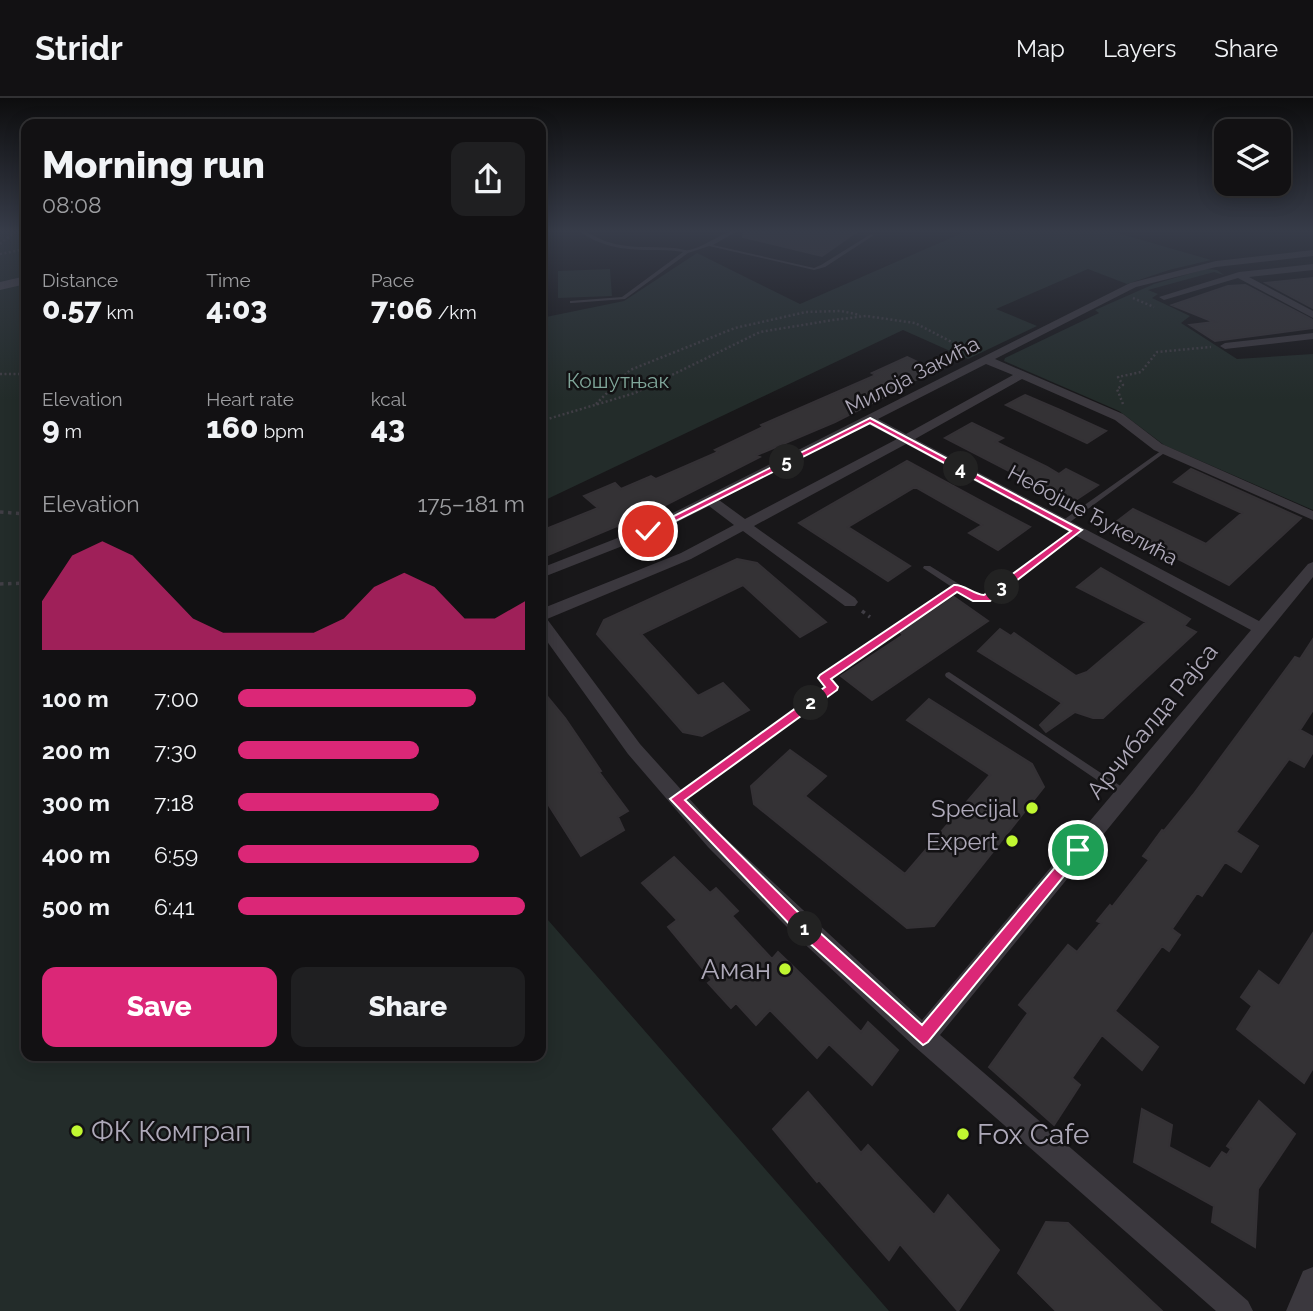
<!DOCTYPE html>
<html lang="en">
<head>
<meta charset="utf-8">
<style>
  body { margin:0; font-family:Raleway,sans-serif; background:#1f1f21; color:#f1f3f6; height:100vh; display:flex; flex-direction:column; font-size:26px; white-space:nowrap }
  * { box-sizing:border-box; margin:0 }
  p { font-size:23px; color:#9c9da0 }
  .icon { flex:none; width:38px; height:38px; fill:none; stroke:currentColor; stroke-width:2; stroke-linecap:round; stroke-linejoin:round }
  .map { position:relative; flex:1; overflow:hidden }
  .details { position:absolute; left:21px; top:21px; width:525px; height:942px; display:flex; flex-direction:column; background:#121113; border-radius:14px; box-shadow:0 4px 18px #0003,0 0 0 2px #313133 }
  .details>* { flex:none }
  .buttons { position:absolute; left:1214px; top:21px; display:grid; gap:14px }
  .buttons a { display:grid; place-items:center; width:77px; height:77px; border-radius:14px; background:#121113; box-shadow:0 4px 18px #0003,0 0 0 2px #313133; font-size:35px }
  .pin { position:absolute; display:grid; place-items:center; width:60px; height:60px; color:#fff; margin:-30px; border:4px solid #fff; border-radius:50%; box-shadow:0 2px 7px #0007 }
  .km { position:absolute; width:35px; height:35px; margin:-18px; border-radius:50%; background:#222; color:#fff; font-size:19px; line-height:35px; text-align:center }
  .round { display:grid; place-items:center; flex:none; width:74px; height:74px; border-radius:14px; background:#1f1f21 }
  .summary { display:flex; align-items:center; justify-content:space-between; height:119px; padding:0 21px }
  h1 { font-size:38px; font-weight:800; line-height:52px }
  .figures { display:grid; grid-template-columns:repeat(3,1fr); gap:10px; height:119px; padding:7px 21px }
  .figures div { display:grid; align-content:center }
  .figures b { font-size:30px; font-weight:800 }
  .figures small { font-size:19px; font-weight:400 }
  .figures p { font-size:19px }
  .chart { height:196px; padding:14px 21px }
  .chart p { display:flex; justify-content:space-between }
  .chart svg { width:100%; height:126px; margin-top:7px; fill:#db2777; opacity:.7 }
  .cta { display:flex; gap:14px; margin-top:auto; padding:14px 21px }
  .cta a { flex:1; height:80px; border-radius:14px; background:#db2777; color:#fff; font-size:28px; font-weight:800; line-height:80px; text-align:center }
  .cta a+a { background:#1f1f21; color:#f1f3f6 }
  ul { padding:0 21px; list-style:none; font-size:23px }
  li { display:grid; grid-template-columns:112px 84px 1fr; align-items:center; height:52px }
  li i { height:18px; border-radius:9px; background:#db2777 }
  header { display:flex; align-items:center; gap:42px; box-sizing:border-box; height:98px; padding:0 35px; background:#121113; border-bottom:2px solid #313133 }
  header strong { font-size:33px }
  nav { display:flex; gap:38px; margin-inline-start:auto; font-size:24px }
  .map>svg:first-child { display:block }
  .green { fill:#232c2a }
  .building { fill:#343235; stroke:#343135; stroke-width:2 }
  .lines { fill:none; stroke-linecap:round; stroke-linejoin:round }
  .path-far1 { stroke:#403e45; stroke-width:2.5; stroke-dasharray:2 2.5; stroke-linecap:butt }
  .path { stroke:#403e45; stroke-width:3.5; stroke-dasharray:3.5 4.5; stroke-linecap:butt }
  .lane { fill:#3b383e; fill-rule:evenodd }
  .street { fill:#3b383e; fill-rule:evenodd }
  .secondary { fill:#49464e; fill-rule:evenodd }
  .route { fill:#db2777; stroke:#fff; stroke-width:2 }
  .poi-dot { fill:#c0f731; stroke:#131214; stroke-width:2.5 }
  .labels { text-anchor:middle; dominant-baseline:central; stroke-width:5; stroke-linejoin:round; paint-order:stroke }
  .far-street-label { font-size:21px; fill:#aea9b9; stroke:#131214 }
  .far-park-label { font-size:21px; fill:#7fa599; stroke:#131214 }
  .street-label { font-size:24px; fill:#aea9b9; stroke:#131214 }
  .poi-label { font-size:24px; fill:#aea9b9; stroke:#131214; text-anchor:end }
  .near-poi-label { font-size:28px; fill:#aea9b9; stroke:#131214; text-anchor:start }
</style>
</head>
<body>
<header>
<strong>Stridr</strong>
<nav><a>Map</a><a>Layers</a><a>Share</a></nav>
</header>
<div class="map">
<svg width="1313" height="1213" viewBox="0 0 1313 1213">
  <rect width="100%" height="100%" fill="#181719"/>
  <!-- green -->
  <path class="green" d="M0 132H26V957H541V814L889 1213H0Z
    M969 132H1116L1114 134 1211 162 1169 172 1127 186 1088 171 996 211 1037 228 968 261 903 232 541 404V220L624 203 697 155 800 206Z
    M610 171 612 198 558 200V173Z
    M1206 171 1217 172 1224 177 1214 174 1148 192 1158 196 1152 200 1190 218 1181 225 1237 261 1313 256V412L1164 347 1119 313 1004 263 1005 260 1099 215 1095 212 1154 186Z"/>
  <!-- building -->
  <path class="building" d="M744 132H859L822 158 743 139Z
    M1313 180V210L1266 185Z
    M1245 187 1313 222V230L1215 243 1190 227 1214 224 1172 207 1228 188Z
    M907 259 936 273 895 291 898 292 835 324 757 357 760 359 650 415 652 417 621 431 617 428 541 460V433L598 410 584 398 615 385 621 391 651 378 656 381 718 354 715 352 763 329 761 327 876 277 872 275Z
    M1025 297 1060 312 1106 333 1087 345 1006 307Z
    M972 325 1003 340 996 344 1047 369 1059 376 1066 371 1098 387 1071 405 945 340Z
    M907 363 979 402 1030 429 998 452 969 435 982 427 915 389 848 429 910 468 888 483 799 425Z
    M1191 371 1301 420 1229 487 1112 427 1133 411 1206 446 1242 415 1174 384Z
    M737 461 757 465 826 524 800 539 743 487 641 536 698 598 723 585 749 612 702 638 683 634 597 536 604 522Z
    M1101 470 1190 521 1184 528 1196 534 1103 620H1093L1075 614 1046 634 1040 627 1062 605 978 553 1000 531 1011 538 1014 535 1076 578 1087 574 1146 524 1077 489Z
    M954 499 988 523 872 602 841 578 903 537 901 535Z
    M1313 541V612L1300 632 1313 639V654L1304 669 1289 661 1236 734 1258 748 1241 774 1225 764 1202 798 1197 795 1172 831 1180 837 1169 853 1162 848 1115 913 1158 949 1142 972 1102 937 1072 980 1080 987 1054 1027 989 969 1028 915 1019 907 1068 847 1077 854 1101 825 1097 823 1110 807 1112 809 1149 762 1143 758 1162 732 1164 733 1193 697 1295 559 1300 561Z
    M541 591 565 620 601 673 599 674 628 713 618 719 624 732 581 758 541 695Z
    M929 601 1032 666 1044 689 934 828 907 830 754 706 751 688 790 652 826 678 805 698 905 776 990 677 907 622Z
    M674 759 710 795 716 790 738 813 732 818 772 861 778 854 861 934 868 924 898 952 872 987 829 946 817 960 770 912 756 927 736 905 731 910 708 885 712 882 668 829 677 822 642 785Z
    M1313 835V970L1304 985 1237 931 1252 908 1241 899 1259 873 1279 888Z
    M808 994 861 1055 868 1047 934 1117 948 1097 999 1152 958 1213 900 1146 889 1162 819 1082 817 1084 773 1031Z
    M1259 1003 1295 1036 1258 1091 1255 1149 1212 1124 1214 1108 1134 1064 1142 1011 1172 1027 1169 1049 1210 1071 1222 1054 1227 1057 1231 1051 1227 1048Z
    M1046 1124 1068 1125 1162 1213H1056L1018 1175Z"/>
  <g class="lines">
    <!-- path-far1 -->
    <path class="path-far1" d="M0 146 17 132
      M0 156 26 151
      M1133 200 1154 209
      M0 276H26
      M596 306 630 272 735 230 806 214 841 213 860 217
      M1123 306 1117 291 1123 287 1118 279 1141 274 1157 254 1211 249
      M541 323 635 295 760 234 833 222 866 218 915 225 971 254"/>
    <!-- path -->
    <path class="path" d="M0 414 26 416
      M0 486 26 485
      M862 513 870 519
      M831 576 948 496"/>
    <!-- lane -->
    <path class="lane" d="M578 132C588 133 598 141 608 144 629 151 651 148 673 150 678 150 684 153 689 152 706 149 724 132 739 132L713 147 814 170 821 167 871 136 874 137 825 169 814 172 709 148 688 155 625 201 572 205H570V203L622 199 683 154C671 152 660 152 649 152 623 152 598 148 578 132Z
      M584 132H658L656 133Z
      M1165 350 1167 351V353L1066 427H1062V423Z
      M1075 430H1079L1081 432 987 503 970 501 923 470 924 468H930L975 496 985 497Z
      M949 574 1128 693 1130 696 1128 699 1125 700 1122 699 946 579 945 577 946 575Z
      M833 586 836 587 837 589 836 591 679 704 676 705 673 704 671 701 673 698Z"/>
    <!-- street -->
    <path class="street" d="M1313 152V158L1216 169 1136 189 995 261 1123 316 1162 346 1313 413V422L1154 352 1115 322 1022 281 915 341 1259 523 1308 466 1313 464V479L940 937 1248 1203 1253 1213H1216L914 948 794 836 708 749 628 656 541 535V511L681 455 734 427 709 408 653 436 541 480V470L643 430 1130 185 1216 163ZM986 266 1013 277 906 336 878 321ZM868 326 897 341 745 421 719 402ZM906 346 1251 532 922 922 722 737 640 646 547 521 691 461 743 433 845 508H855L858 504 855 500 754 428Z
      M1313 166V172L1249 179 1313 213V220L1238 180 1164 202 1159 199 1239 174Z
      M1313 235V241L1225 251 1220 248 1225 245Z
      M1313 1169V1213H1286L1303 1173Z"/>
    <!-- secondary -->
    <path class="secondary" d="M26 178V186L0 192V184Z"/>
  </g>
  <!-- sky -->
  <linearGradient id="sky" x2="0" y2="1"><stop stop-color="#0d0d0e"/><stop offset="0.44" stop-color="#373c49"/><stop offset="1" stop-color="#373c49" stop-opacity="0"/></linearGradient>
  <rect width="1313" height="302" fill="url(#sky)"/>
  <!-- route -->
  <path class="route" d="M870 320 1082 432 990 503H973L957 494 831 581 838 589 837 592 685 702 807 823 922 927 1073 748H1082V756L928 944 923 947 796 833 670 701 825 589 818 580 820 577 954 487C964 486 973 496 984 497L1071 433 870 325 652 435 644 433Z"/>
  <!-- markers -->
  <g class="poi-dot">
    <circle cx="1032" cy="710" r="7"/>
    <circle cx="1012" cy="743" r="7"/>
    <circle cx="785" cy="871" r="7"/>
    <circle cx="77" cy="1033" r="7"/>
    <circle cx="963" cy="1036" r="7"/>
  </g>
  <g class="labels">
    <!-- far-street labels -->
    <g class="far-street-label">
      <text transform="translate(912 277) rotate(-27)">Милоја Закића</text>
      <text transform="translate(1093 417) rotate(28)">Небојше Ђукелића</text>
    </g>
    <!-- far-park labels -->
    <g class="far-park-label">
      <text x="618" y="282">Кошутњак</text>
    </g>
    <!-- street labels -->
    <g class="street-label">
      <text transform="translate(1152 623) rotate(-51)">Арчибалда Рајса</text>
    </g>
    <!-- poi labels -->
    <g class="poi-label">
      <text x="1018" y="710">Specijal</text>
      <text x="998" y="743">Expert</text>
    </g>
    <!-- near-poi labels -->
    <g class="near-poi-label">
      <text x="771" y="871" text-anchor="end">Аман</text>
      <text x="91" y="1033">ФК Комграп</text>
      <text x="977" y="1036">Fox Cafe</text>
    </g>
  </g>
</svg>
<div class="buttons">
<a><svg class="icon" aria-label="layers" viewBox="0 0 24 24"><path d="M12 4l9 5-9 5-9-5zM3 14l9 5 9-5"/></svg></a>
</div>
<div class="pin" style="left:1078px;top:752px;background:#1e9e55"><svg class="icon" aria-label="arrive" viewBox="0 0 24 24"><path d="M6 21V4h12l-3 4 3 4H6"/></svg></div>
<div class="pin" style="left:648px;top:433px;background:#d93025"><svg class="icon" aria-label="check" viewBox="0 0 24 24"><path d="M5 12l5 5 9-10"/></svg></div>
<b class="km" style="left:805px;top:831px">1</b>
<b class="km" style="left:811px;top:605px">2</b>
<b class="km" style="left:1002px;top:489px">3</b>
<b class="km" style="left:961px;top:371px">4</b>
<b class="km" style="left:787px;top:364px">5</b>
<section class="details">
<div class="summary"><div><h1>Morning run</h1><p>08:08</p></div><a class="round"><svg class="icon" aria-label="share" viewBox="0 0 24 24"><path d="M12 15V3M7 8l5-5 5 5M5 13v7h14v-7"/></svg></a></div>
<div class="figures">
<div><p>Distance</p><b>0.57<small> km</small></b></div>
<div><p>Time</p><b>4:03</b></div>
<div><p>Pace</p><b>7:06<small> /km</small></b></div>
</div>
<div class="figures">
<div><p>Elevation</p><b>9<small> m</small></b></div>
<div><p>Heart rate</p><b>160<small> bpm</small></b></div>
<div><p>kcal</p><b>43</b></div>
</div>
<div class="chart"><p><span>Elevation</span>175–181 m</p>
<svg viewBox="0 0 160 44" preserveAspectRatio="none"><path d="M0 44V27L10 11L20 6L30 11L40 22L50 33L60 38L70 38L80 38L90 38L100 33L110 22L120 17L130 22L140 33L150 33L160 27V44z"/></svg>
</div>
<ul>
<li><b>100 m</b>7:00<i style="width:83%"></i></li>
<li><b>200 m</b>7:30<i style="width:63%"></i></li>
<li><b>300 m</b>7:18<i style="width:70%"></i></li>
<li><b>400 m</b>6:59<i style="width:84%"></i></li>
<li><b>500 m</b>6:41<i style="width:100%"></i></li>
</ul>
<div class="cta"><a>Save</a><a>Share</a></div>
</section>
</div>
</body>
</html>
